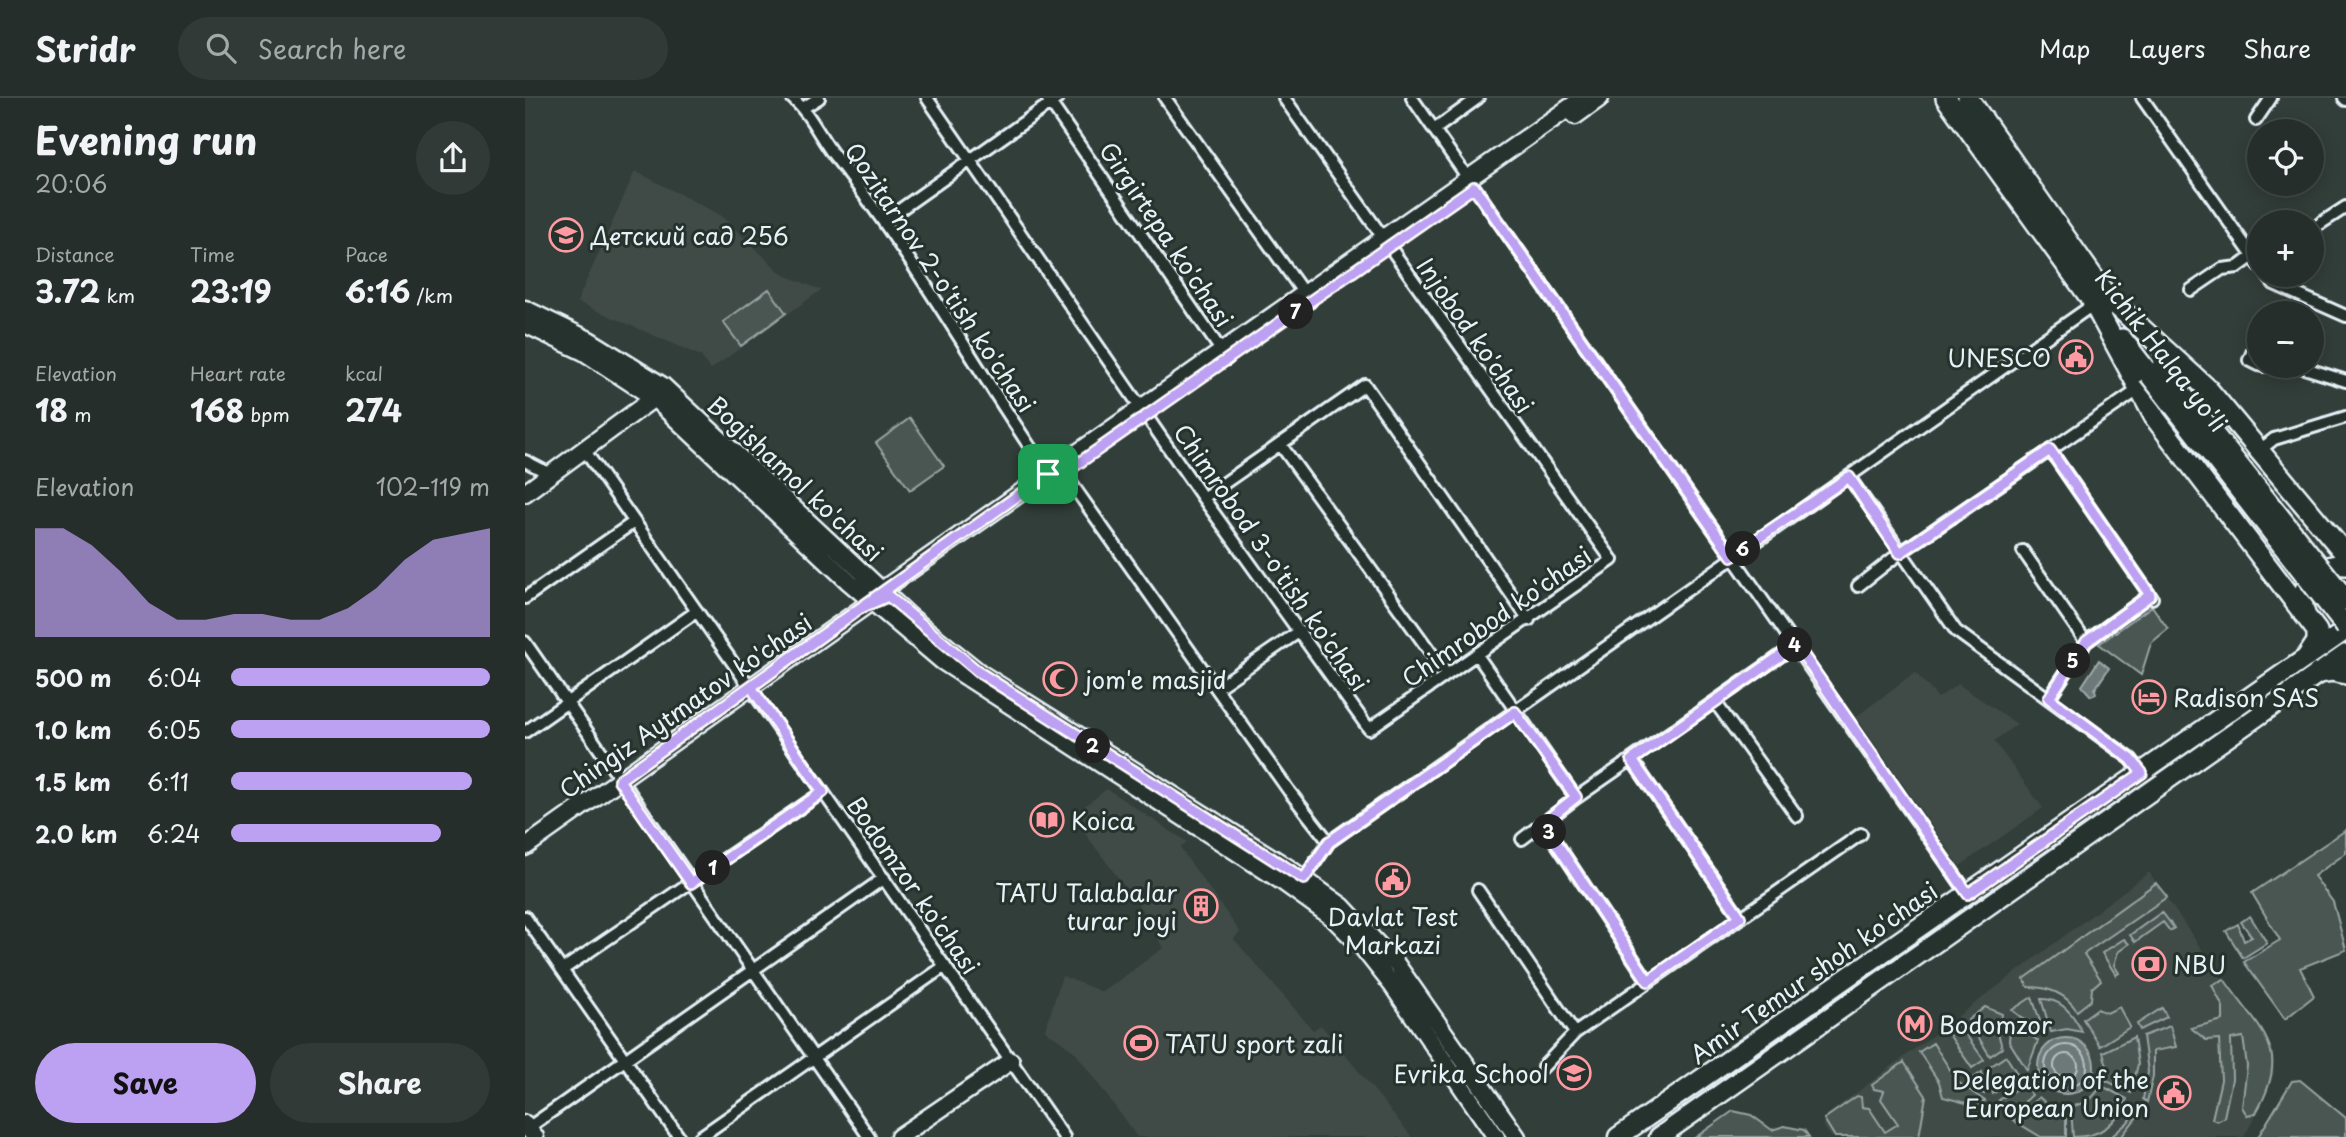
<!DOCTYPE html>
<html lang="en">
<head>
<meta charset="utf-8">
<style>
  body { margin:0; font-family:"Playpen Sans",sans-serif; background:#323a37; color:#f1f3f6; height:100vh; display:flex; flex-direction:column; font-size:26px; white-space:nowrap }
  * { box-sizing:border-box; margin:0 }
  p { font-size:23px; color:#a4a8a9 }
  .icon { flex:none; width:38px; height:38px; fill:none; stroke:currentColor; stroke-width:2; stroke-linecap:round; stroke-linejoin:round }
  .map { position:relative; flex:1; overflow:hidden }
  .panel { display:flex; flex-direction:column; background:#262e2b; width:525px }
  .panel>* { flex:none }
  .controls { position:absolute; left:1722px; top:21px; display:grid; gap:14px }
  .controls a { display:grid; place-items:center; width:77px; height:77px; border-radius:50%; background:#262e2b; box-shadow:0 4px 18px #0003,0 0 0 2px #424a47; font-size:35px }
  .pin { position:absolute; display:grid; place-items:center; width:60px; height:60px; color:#fff; margin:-30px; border-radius:14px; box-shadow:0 4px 10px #0006 }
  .km { position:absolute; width:35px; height:35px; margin:-18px; border-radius:50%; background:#222; color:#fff; font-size:19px; line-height:35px; text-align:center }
  .round { display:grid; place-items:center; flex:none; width:74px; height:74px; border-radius:37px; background:#323a37 }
  .summary { display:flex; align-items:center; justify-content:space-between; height:119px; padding:0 35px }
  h1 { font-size:38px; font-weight:700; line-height:52px }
  .figures { display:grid; grid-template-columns:repeat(3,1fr); gap:10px; height:119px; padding:7px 35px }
  .figures div { display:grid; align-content:center }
  .figures b { font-size:30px; font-weight:700 }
  .figures small { font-size:19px; font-weight:400 }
  .figures p { font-size:19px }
  .chart { height:196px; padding:14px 35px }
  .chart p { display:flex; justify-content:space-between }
  .chart svg { width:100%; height:126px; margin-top:7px; fill:#bca0f2; opacity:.7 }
  .primary-button { display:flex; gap:14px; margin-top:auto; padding:14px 35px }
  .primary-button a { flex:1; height:80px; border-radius:42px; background:#bca0f2; color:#111; font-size:28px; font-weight:700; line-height:80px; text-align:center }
  .primary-button a+a { background:#323a37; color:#f1f3f6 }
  ul { padding:0 35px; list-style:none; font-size:23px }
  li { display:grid; grid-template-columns:112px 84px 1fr; align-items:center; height:52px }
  li i { height:18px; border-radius:9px; background:#bca0f2 }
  header { display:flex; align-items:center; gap:42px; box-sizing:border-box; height:98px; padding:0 35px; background:#262e2b; border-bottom:2px solid #424a47 }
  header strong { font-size:33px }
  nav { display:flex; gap:38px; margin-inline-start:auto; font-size:24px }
  .search { width:490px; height:63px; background:#323a37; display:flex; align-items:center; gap:18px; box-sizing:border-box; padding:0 24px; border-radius:38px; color:#a4a8a9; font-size:26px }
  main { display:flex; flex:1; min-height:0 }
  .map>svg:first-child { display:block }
  .built { fill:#3f4b46 }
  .green { fill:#495651; stroke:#98a4a4; stroke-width:2 }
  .water { fill:#6d7978; stroke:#9ea9ab; stroke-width:2 }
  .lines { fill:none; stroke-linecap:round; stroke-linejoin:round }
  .shore { stroke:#b7c1c5; stroke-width:2 }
  .street-casing { stroke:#e8f1f8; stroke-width:16 }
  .secondary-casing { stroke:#e8f1f8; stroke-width:21 }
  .primary-casing { stroke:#e8f1f8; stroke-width:23 }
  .highway-casing { stroke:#e8f1f8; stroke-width:24 }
  .street { stroke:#26332d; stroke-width:10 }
  .secondary { stroke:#26332d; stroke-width:16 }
  .primary { stroke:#26332d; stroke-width:18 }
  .highway { stroke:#26332d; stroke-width:19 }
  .highway-bridge-casing { stroke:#e8f1f8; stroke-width:24; stroke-linecap:butt }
  .highway-bridge { stroke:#26332d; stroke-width:19 }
  .route-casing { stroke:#fff; stroke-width:14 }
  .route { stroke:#bca0f2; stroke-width:9 }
  .labels { text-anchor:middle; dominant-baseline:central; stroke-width:6; stroke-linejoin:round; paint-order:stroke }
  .street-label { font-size:24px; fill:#e8f1f8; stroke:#26332d }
  .poi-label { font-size:24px; fill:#e8f1f8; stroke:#26332d; text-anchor:start }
</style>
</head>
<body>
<header>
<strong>Stridr</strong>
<div class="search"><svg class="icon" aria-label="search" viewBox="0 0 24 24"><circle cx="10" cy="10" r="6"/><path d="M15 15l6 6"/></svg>Search here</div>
<nav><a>Map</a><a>Layers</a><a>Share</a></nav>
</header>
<main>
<section class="panel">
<div class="summary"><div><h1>Evening run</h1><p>20:06</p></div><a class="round"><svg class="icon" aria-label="share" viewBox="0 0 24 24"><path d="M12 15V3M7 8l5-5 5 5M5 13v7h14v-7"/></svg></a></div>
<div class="figures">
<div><p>Distance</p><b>3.72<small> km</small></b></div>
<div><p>Time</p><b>23:19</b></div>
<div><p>Pace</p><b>6:16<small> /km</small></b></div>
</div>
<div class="figures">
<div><p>Elevation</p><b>18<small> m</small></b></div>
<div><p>Heart rate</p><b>168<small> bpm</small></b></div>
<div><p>kcal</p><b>274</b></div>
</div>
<div class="chart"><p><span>Elevation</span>102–119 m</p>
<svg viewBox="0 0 160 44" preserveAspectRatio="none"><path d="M0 44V6L10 6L20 12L30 21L40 32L50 38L60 38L70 36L80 36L90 38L100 38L110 34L120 27L130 17L140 10L150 8L160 6V44z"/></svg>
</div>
<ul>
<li><b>500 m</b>6:04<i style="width:100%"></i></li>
<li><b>1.0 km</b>6:05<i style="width:100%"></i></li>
<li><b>1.5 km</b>6:11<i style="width:93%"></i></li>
<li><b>2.0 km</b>6:24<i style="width:81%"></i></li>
</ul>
<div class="primary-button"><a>Save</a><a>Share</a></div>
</section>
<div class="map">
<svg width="1821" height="1039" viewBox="0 0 1821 1039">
  <rect width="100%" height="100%" fill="#323e39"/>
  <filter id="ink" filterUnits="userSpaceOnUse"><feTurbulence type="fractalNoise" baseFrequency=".0143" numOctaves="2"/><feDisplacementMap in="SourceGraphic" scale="14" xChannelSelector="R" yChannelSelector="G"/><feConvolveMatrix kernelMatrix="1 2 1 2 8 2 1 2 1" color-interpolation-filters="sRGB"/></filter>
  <g filter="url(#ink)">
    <!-- built -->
    <path class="built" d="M110 73 197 118 257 176 296 192 185 272 176 258 52 204Z
      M1390 574 1413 600 1433 586 1492 626 1469 643 1518 710 1435 768 1331 619Z
      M582 691 662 744 655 750 715 834 709 841 788 932 796 927 887 1039H612L550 954 520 932 537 878 578 894 638 850 620 816 553 726 559 722 553 713Z
      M1624 774 1748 956 1749 976 1743 994 1719 1039H1306L1298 1028V1020Z"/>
    <!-- green -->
    <path class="green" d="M244 191 261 215 216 248 198 224Z
      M385 320 419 368 385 392 351 345Z
      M1627 508 1643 531 1626 545 1616 577 1574 546Z
      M1821 732V755L1789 778 1808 804 1821 852 1775 870 1789 898 1760 921 1719 864 1755 842 1727 795Z
      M1631 785 1642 799 1559 856 1576 882 1567 890 1566 902 1552 913C1540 895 1524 889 1503 889L1499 881Z
      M1637 814 1649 830 1645 833 1638 824 1610 844 1605 837Z
      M1725 818 1742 845 1718 860 1701 833 1713 826 1719 843 1727 839 1716 824Z
      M1599 841 1604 846 1593 854 1589 867 1594 875 1591 877 1577 855Z
      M1699 881C1736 935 1768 950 1731 1015L1722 1017 1717 1009 1722 968 1718 939 1706 941 1707 981 1699 1019 1692 1023 1687 1021 1696 982 1694 941 1681 942 1666 930 1698 922V909L1687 887Z
      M1507 899 1517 929 1513 933 1487 912Z
      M1516 901C1537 900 1549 917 1557 934L1542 931 1526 934Z
      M1460 909 1477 916 1473 934 1477 950 1465 958 1443 922Z
      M1594 909 1605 929 1575 948 1558 921 1572 911 1582 915Z
      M1637 910 1642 919 1615 932 1612 926Z
      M1486 922 1513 943 1502 972 1484 943Z
      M1434 927 1459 962 1447 970 1423 935Z
      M1645 928 1651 949 1628 953V978L1622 1004 1618 1001 1623 974 1618 938Z
      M1609 939 1613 966 1606 995 1578 981 1582 968 1578 954Z
      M1408 945 1433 984 1460 1003 1452 1008 1418 999 1414 984 1394 954Z
      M1481 958 1494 979 1468 996 1462 971Z
      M1379 964 1401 998 1394 1039H1310L1299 1021 1332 998 1336 999 1337 1009 1344 1010 1360 1034 1373 1026 1356 1001 1359 993 1349 991 1347 987Z
      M1457 974 1459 996 1440 986Z
      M1775 982 1821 1020V1039H1733L1767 983Z
      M1499 986 1507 997 1485 1017 1474 1002Z
      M1577 988 1602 1001C1591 1026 1576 1039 1548 1039L1546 1009 1564 1003Z
      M1514 999 1525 1009H1541V1039H1516L1488 1022Z
      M1615 1008 1619 1010 1596 1039H1586L1602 1025Z
      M1208 1013 1226 1017 1247 1032 1259 1028 1279 1032 1284 1039H1171Z"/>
    <!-- water -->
    <path class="water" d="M1574 562 1584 570 1570 591 1571 596 1566 598 1557 588Z
      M1513 968a28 28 0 1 1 56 0a28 28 0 1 1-56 0Z"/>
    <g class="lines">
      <!-- shore -->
      <path class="shore" d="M1520 968a21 21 0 1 1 42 0a21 21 0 1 1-42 0Z
        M1529 968a12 12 0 1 1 24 0a12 12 0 1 1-24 0Z"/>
      <defs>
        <path id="street" d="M267 0C286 16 295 40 311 60 392 162 454 277 528 383
          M402 0 678 400 844 631 1087 462 759 0
          M522 0 702 261
          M640 0 785 204
          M887 0 1443 796
          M1617 0 1734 167
          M1819 0 1821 2
          M278 10 294 0
          M1731 22 1746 0
          M909 32 953 0
          M359 123 533 0
          M1787 131 1821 109
          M1742 177 1749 186 1821 218
          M1666 192 1697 171 1713 169 1728 158
          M1734 249 1729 250 1724 262 1734 267
          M1737 268H1747
          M1773 268 1821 283
          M755 346 922 577
          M1525 352 1627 500
          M1735 352 1749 341 1821 319
          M60 353 539 1039
          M0 363 27 377
          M534 368 764 693 804 744
          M1324 379 1431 533 1606 661 1617 675
          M678 400 840 287 1004 522
          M1498 453 1561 544
          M1333 488 1375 455 1613 292
          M0 500 109 424
          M0 544 344 1039
          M952 557 1051 700
          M693 589 775 533
          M1524 600 1561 544 1625 497
          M1190 604 1272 718
          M0 634 172 513
          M1107 662 1215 819
          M1018 725 1123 883
          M997 741 1051 700 1271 547
          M779 781 804 744 1569 206
          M953 792 1050 935
          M0 819 154 1039
          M37 872 298 694
          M1018 969 1050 935 1336 736
          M3 1030 359 780
          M175 1039 420 868"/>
        <path id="secondary" d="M1050 18 1075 0
          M0 211 64 242 138 288 384 518 455 575 765 771 817 808 872 867 992 1039
          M0 226 59 254 129 300 324 484 417 563 758 784 808 820 837 849 867 887 971 1039
          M0 395 129 300
          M0 749 346 504 357 492 1058 0
          M0 1026 10 1039
          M374 1039 486 963"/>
        <path id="primary" d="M1093 1039 1821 532
          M1134 1039 1821 556"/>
        <path id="highway" d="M1421 0 1576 215
          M1443 0 1587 206
          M1581 198 1682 290 1821 457
          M1569 206 1630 320 1792 533V544L1782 559
          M1597 241 1624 276
          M1780 516C1770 490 1794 464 1821 467
          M1793 575 1807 573 1821 576"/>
      </defs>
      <!-- street casing -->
      <use href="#street" class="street-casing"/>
      <!-- secondary casing -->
      <use href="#secondary" class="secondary-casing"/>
      <!-- primary casing -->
      <use href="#primary" class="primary-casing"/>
      <!-- highway casing -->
      <use href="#highway" class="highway-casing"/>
      <!-- street -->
      <use href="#street" class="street"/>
      <!-- secondary -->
      <use href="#secondary" class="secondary"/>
      <!-- primary -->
      <use href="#primary" class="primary"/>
      <!-- highway -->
      <use href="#highway" class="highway"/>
      <defs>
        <path id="highway-bridge" d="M1636 270 1821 502
          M1624 276 1821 529"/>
      </defs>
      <!-- highway-bridge casing -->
      <use href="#highway-bridge" class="highway-bridge-casing"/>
      <!-- highway-bridge -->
      <use href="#highway-bridge" class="highway-bridge"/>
    </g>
  </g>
  <g class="lines" filter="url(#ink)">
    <defs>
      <path id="route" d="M523 376 94 682 166 785 298 694 226 589 334 511 363 498 455 575 779 781 804 744 990 614 1051 699 1018 725 1123 883 1215 819 1107 662 1271 547 1443 796 1617 675 1606 661 1524 600 1561 544 1625 497 1525 352 1375 455 1324 379 1207 458 949 89 528 383 523 376"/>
    </defs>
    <!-- route casing -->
    <use href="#route" class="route-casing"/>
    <!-- route -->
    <use href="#route" class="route"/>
  </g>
  <!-- icons -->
  <defs>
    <symbol id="school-ring" viewBox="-11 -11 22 22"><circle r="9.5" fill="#26332d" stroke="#ff9aa2" stroke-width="1.5"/><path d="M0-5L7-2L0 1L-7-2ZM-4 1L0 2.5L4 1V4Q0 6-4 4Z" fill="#ff9aa2"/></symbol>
    <symbol id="civic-ring" viewBox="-11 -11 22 22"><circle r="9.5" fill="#26332d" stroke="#ff9aa2" stroke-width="1.5"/><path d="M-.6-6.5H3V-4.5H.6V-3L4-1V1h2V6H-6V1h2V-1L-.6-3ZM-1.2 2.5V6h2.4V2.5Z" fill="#ff9aa2"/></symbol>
    <symbol id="mosque-ring" viewBox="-11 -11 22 22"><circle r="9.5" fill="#26332d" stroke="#ff9aa2" stroke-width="1.5"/><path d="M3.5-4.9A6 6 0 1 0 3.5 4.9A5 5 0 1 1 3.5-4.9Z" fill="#ff9aa2"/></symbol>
    <symbol id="hotel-ring" viewBox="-11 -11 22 22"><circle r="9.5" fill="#26332d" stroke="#ff9aa2" stroke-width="1.5"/><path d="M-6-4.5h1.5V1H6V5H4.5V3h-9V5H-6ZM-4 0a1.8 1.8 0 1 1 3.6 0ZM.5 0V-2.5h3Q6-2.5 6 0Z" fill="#ff9aa2"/></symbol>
    <symbol id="library-ring" viewBox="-11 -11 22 22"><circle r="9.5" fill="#26332d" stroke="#ff9aa2" stroke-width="1.5"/><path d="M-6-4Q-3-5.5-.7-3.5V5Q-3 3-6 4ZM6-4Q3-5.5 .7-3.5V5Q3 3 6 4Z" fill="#ff9aa2"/></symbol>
    <symbol id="building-ring" viewBox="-11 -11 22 22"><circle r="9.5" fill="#26332d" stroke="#ff9aa2" stroke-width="1.5"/><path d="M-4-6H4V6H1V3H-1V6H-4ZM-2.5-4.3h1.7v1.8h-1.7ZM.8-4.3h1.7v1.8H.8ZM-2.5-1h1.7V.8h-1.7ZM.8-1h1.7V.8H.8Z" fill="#ff9aa2"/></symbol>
    <symbol id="bank-ring" viewBox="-11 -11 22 22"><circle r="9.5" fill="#26332d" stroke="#ff9aa2" stroke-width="1.5"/><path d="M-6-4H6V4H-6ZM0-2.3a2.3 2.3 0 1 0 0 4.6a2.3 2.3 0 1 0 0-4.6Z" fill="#ff9aa2"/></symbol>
    <symbol id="metro-ring" viewBox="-11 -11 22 22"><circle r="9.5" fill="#26332d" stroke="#ff9aa2" stroke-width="1.5"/><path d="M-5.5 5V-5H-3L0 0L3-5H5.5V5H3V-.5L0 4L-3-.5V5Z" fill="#ff9aa2"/></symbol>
    <symbol id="stadium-ring" viewBox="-11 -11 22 22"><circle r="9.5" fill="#26332d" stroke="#ff9aa2" stroke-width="1.5"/><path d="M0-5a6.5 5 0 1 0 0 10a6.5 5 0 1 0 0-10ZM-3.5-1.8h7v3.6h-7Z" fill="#ff9aa2"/></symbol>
  </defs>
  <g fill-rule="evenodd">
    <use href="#school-ring" x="22" y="118" width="38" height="38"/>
    <use href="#civic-ring" x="1532" y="240" width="38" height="38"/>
    <use href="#mosque-ring" x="516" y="562" width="38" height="38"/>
    <use href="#hotel-ring" x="1605" y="580" width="38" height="38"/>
    <use href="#library-ring" x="503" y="703" width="38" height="38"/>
    <use href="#civic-ring" x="849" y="763" width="38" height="38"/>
    <use href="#building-ring" x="657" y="789" width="38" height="38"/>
    <use href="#bank-ring" x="1605" y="847" width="38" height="38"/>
    <use href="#metro-ring" x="1371" y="907" width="38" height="38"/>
    <use href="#stadium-ring" x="597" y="926" width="38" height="38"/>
    <use href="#school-ring" x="1030" y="956" width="38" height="38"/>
    <use href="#civic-ring" x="1630" y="976" width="38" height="38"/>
  </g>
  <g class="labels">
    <!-- street labels -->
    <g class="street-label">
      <text transform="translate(642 136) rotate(56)">Girgirtepa ko'chasi</text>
      <text transform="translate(416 179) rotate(56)">Qozitarnov 2-o'tish ko'chasi</text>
      <text transform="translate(951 237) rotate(55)">Injobod ko'chasi</text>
      <text transform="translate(1637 252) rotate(52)">Kichik Halqa yo'li</text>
      <text transform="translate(271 380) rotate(43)">Bogishamol ko'chasi</text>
      <text transform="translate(747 459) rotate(55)">Chimrobod 3-o'tish ko'chasi</text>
      <text transform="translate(971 518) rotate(-35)">Chimrobod ko'chasi</text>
      <text transform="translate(160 607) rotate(-35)">Chingiz Aytmatov ko'chasi</text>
      <text transform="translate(389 787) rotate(55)">Bodomzor ko'chasi</text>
      <text transform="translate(1288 874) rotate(-35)">Amir Temur shoh ko'chasi</text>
    </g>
    <!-- poi labels -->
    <g class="poi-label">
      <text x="66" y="137">Детский сад 256</text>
      <text x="1526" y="259" text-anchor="end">UNESCO</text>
      <text x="560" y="581">jom'e masjid</text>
      <text x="1648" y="599">Radison SAS</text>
      <text x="546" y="722">Koica</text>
      <text x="652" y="794" text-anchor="end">TATU Talabalar<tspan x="652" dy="28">turar joyi</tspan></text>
      <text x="868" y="818" text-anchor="middle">Davlat Test<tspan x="868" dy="28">Markazi</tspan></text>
      <text x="1648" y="866">NBU</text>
      <text x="1414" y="926">Bodomzor</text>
      <text x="640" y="945">TATU sport zali</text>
      <text x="1024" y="975" text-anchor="end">Evrika School</text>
      <text x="1624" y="981" text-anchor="end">Delegation of the<tspan x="1624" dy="28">European Union</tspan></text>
    </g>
  </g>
</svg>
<div class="controls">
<a><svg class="icon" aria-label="locate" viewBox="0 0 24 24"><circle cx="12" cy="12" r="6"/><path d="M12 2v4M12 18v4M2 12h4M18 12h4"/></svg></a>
<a>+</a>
<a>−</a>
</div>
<div class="pin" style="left:523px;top:376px;background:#1e9e55"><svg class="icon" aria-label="arrive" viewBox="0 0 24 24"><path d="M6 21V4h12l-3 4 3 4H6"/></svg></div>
<b class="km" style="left:188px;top:770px">1</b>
<b class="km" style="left:568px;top:648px">2</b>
<b class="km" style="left:1024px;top:734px">3</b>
<b class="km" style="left:1270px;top:547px">4</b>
<b class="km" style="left:1548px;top:563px">5</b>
<b class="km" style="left:1218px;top:451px">6</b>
<b class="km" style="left:771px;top:214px">7</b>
</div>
</main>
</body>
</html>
